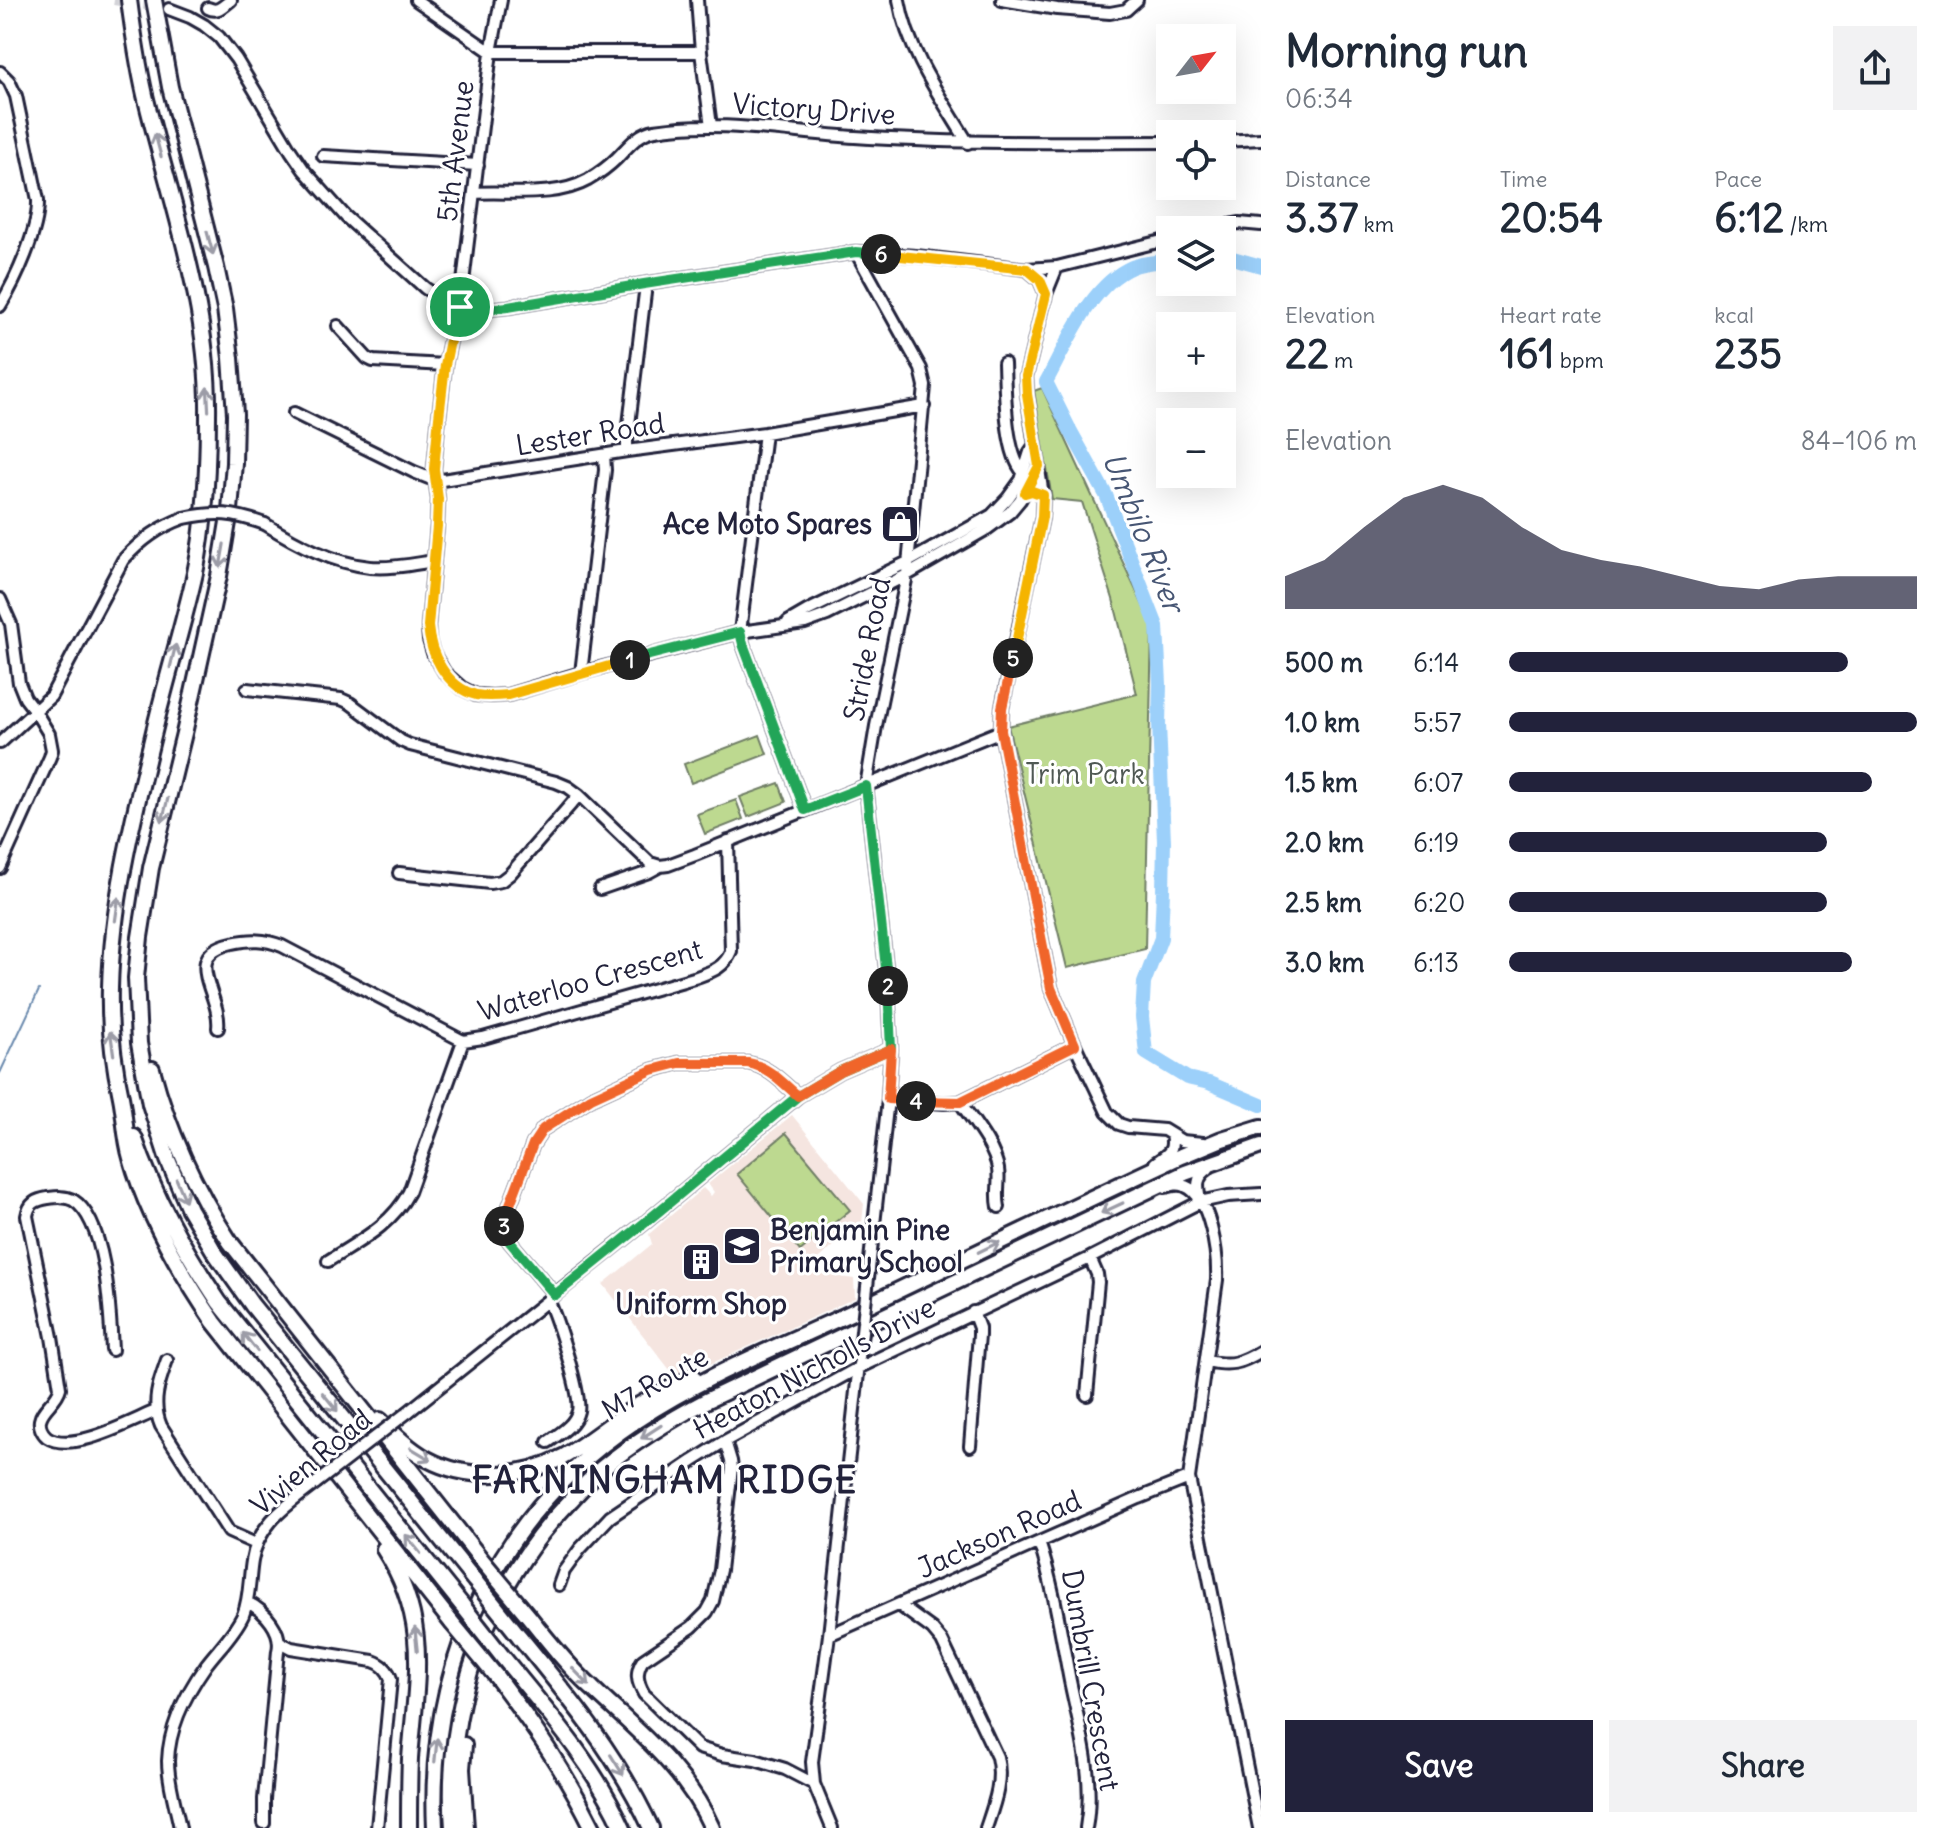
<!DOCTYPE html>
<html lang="en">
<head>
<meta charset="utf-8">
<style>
  body { margin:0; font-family:Delius,sans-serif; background:#f2f2f3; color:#1f2937; height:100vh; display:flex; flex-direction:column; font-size:30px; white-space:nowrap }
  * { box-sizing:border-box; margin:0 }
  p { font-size:26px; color:#747a83 }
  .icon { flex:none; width:44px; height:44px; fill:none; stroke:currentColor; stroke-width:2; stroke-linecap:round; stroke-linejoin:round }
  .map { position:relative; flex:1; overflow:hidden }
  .side { display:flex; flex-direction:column; background:#fff; width:680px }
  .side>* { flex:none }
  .needle { width:52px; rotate:59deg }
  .tools { position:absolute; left:1156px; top:24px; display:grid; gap:16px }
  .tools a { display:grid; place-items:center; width:80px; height:80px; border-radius:0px; background:#fff; box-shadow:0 8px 32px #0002; font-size:40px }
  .pin { position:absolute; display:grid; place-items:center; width:68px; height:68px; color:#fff; margin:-34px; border:4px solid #fff; border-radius:50%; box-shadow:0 2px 8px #0007 }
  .km { position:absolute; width:40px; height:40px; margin:-20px; border-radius:50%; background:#222; color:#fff; font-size:22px; line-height:40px; text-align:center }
  .round { display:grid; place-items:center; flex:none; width:84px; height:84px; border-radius:0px; background:#f2f2f3 }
  .summary { display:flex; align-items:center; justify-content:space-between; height:136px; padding:0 24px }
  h1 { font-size:44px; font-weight:700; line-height:60px }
  .figures { display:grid; grid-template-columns:repeat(3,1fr); gap:12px; height:136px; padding:8px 24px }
  .figures div { display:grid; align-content:center }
  .figures b { font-size:40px; font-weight:700 }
  .figures small { font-size:22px; font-weight:400 }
  .figures p { font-size:22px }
  .chart { height:224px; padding:16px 24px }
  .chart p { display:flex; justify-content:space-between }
  .chart svg { width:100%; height:144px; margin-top:8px; fill:#22223b; opacity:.7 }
  .cta { display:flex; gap:16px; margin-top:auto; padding:16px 24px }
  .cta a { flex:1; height:92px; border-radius:0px; background:#22223b; color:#fff; font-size:32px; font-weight:700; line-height:92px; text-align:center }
  .cta a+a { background:#f2f2f3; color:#1f2937 }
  ul { padding:0 24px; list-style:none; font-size:26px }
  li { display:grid; grid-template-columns:128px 96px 1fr; align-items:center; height:60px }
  li i { height:20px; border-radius:10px; background:#22223b }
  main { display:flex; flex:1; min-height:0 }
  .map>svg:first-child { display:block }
  .built { fill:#f5e5e0 }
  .green { fill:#bdd990; stroke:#707e66; stroke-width:2 }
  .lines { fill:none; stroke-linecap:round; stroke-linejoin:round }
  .stream { stroke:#6b8aae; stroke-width:2 }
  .river { stroke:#9cd0fa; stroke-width:14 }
  .minor-tunnel { stroke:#d3d3d8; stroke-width:10; stroke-dasharray:10 5; stroke-linecap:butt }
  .minor-casing { stroke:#22223b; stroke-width:16 }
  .highway-casing { stroke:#22223b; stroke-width:20 }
  .minor { stroke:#fff; stroke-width:10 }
  .highway { stroke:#fff; stroke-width:14 }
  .minor-bridge-casing { stroke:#22223b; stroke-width:16; stroke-linecap:butt }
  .highway-bridge-casing { stroke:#22223b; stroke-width:20; stroke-linecap:butt }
  .minor-bridge { stroke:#fff; stroke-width:10 }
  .highway-bridge { stroke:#fff; stroke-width:14 }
  .oneway { stroke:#9c9ca7 }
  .split-1-casing { stroke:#fff; stroke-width:16 }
  .split-2-casing { stroke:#fff; stroke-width:16 }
  .split-3-casing { stroke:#fff; stroke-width:16 }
  .split-4-casing { stroke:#fff; stroke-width:16 }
  .split-5-casing { stroke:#fff; stroke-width:16 }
  .split-6-casing { stroke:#fff; stroke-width:16 }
  .split-7-casing { stroke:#fff; stroke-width:16 }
  .split-1 { stroke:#f5b400; stroke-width:10 }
  .split-2 { stroke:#22a559; stroke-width:10 }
  .split-3 { stroke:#22a559; stroke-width:10 }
  .split-4 { stroke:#f0652b; stroke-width:10 }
  .split-5 { stroke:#f0652b; stroke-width:10 }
  .split-6 { stroke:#f5b400; stroke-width:10 }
  .split-7 { stroke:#22a559; stroke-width:10 }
  .labels { text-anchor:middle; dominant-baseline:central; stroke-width:6; stroke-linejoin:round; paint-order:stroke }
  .street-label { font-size:28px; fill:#22223b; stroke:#fff }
  .poi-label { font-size:28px; font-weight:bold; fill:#22223b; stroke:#fff; text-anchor:end }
  .park-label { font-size:28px; fill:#505954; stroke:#fff }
  .water-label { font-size:30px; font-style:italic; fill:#475674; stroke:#fff }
  .district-label { font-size:36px; font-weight:bold; letter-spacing:2px; fill:#22223b; stroke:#fff }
</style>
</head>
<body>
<main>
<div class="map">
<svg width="1261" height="1828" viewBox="0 0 1261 1828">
  <rect width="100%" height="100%" fill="#fff"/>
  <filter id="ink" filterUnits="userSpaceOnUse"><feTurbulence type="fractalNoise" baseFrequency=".0125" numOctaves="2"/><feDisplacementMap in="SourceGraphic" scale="16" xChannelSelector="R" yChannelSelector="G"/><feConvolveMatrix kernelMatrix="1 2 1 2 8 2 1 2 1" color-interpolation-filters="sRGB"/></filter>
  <g filter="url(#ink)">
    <!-- built -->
    <path class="built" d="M792 1115 864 1204 861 1232 852 1231 803 1271 854 1279 855 1298 677 1379 603 1284 652 1244 649 1234 703 1188 711 1196 714 1192 708 1184Z"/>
    <!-- green -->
    <path class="green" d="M1042 388 1152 625 1145 949 1067 968 1008 726 1137 694 1113 599 1082 502 1052 499 1034 391Z
      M760 735 767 754 691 783 684 764Z
      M779 783 786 802 748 817 740 797Z
      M736 800 743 819 705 834 697 814Z
      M786 1133 850 1210 800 1251 737 1174Z"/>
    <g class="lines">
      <!-- stream -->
      <path class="stream" d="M0 1073 39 990"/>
      <!-- river -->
      <path class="river" d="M1222 255 1261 266
        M1170 260C1158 262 1144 262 1132 267 1090 285 1067 344 1046 382L1069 428 1106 495 1157 626 1160 684 1159 724 1164 841 1163 891 1161 938 1144 983 1142 1017 1146 1053 1187 1078 1209 1083 1261 1105"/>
      <!-- minor-tunnel -->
      <path class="minor-tunnel" d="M114 0 159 7"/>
      <defs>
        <path id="minor" d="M416 0 491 52H701
          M501 0 491 52 460 307 452 331 445 365 438 426 434 469 438 499 437 526 428 626 429 640 433 653 445 673 462 688 476 695 492 696 508 695 581 673 740 632 805 623 827 615 907 575 987 529 1010 512 1020 500 1039 466
          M697 0 701 52 711 126
          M899 0C908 52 941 98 968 143
          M1002 0 1057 9 1110 13 1126 10 1137 0
          M208 8C218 13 223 6 231 0
          M169 9 190 17 204 25 219 37 236 59 291 151 304 170 346 217 425 288 447 303 460 307 478 310 508 307 644 284 856 252 916 256 1027 269 1057 267 1170 239
          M0 72 9 81 16 96 38 200C39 230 16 280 0 306
          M1222 141 1261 139
          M323 156 478 165
          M474 193C510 191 556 198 588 180 598 174 608 167 617 158 628 147 638 133 655 130 720 119 789 133 855 137 960 144 1065 142 1170 142
          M1202 230 1239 223 1261 225
          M856 252 921 369 925 386 907 575 876 726 866 786 888 986 891 1049 888 1099 867 1287
          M1057 267 1046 294 1026 376 1027 394 1043 495 1042 517 1002 708 1001 731 1051 988 1075 1045 1107 1112 1119 1124 1128 1127 1164 1130 1182 1141 1203 1143
          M1027 269 1040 280 1046 294
          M338 326 367 358 373 361 445 365
          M1004 363C1005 390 1005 453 1023 472
          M294 413 414 472 429 478 442 480 627 451 765 433 924 406
          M765 433 740 632 743 644 805 810
          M627 451V441L645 293 644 284
          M265 524C297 544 333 563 370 567 391 569 414 564 434 561
          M0 599 11 624 19 683 25 698 35 711 49 734 52 750 50 757 0 868
          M788 622 807 611 908 562 992 515 1008 498 1021 480 1030 452 1035 445
          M581 673 605 470 604 455
          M247 689 341 699 350 703 401 741 410 745 556 782 568 787 579 795 650 863 660 866 668 865 695 855 1001 731
          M0 743 51 696 123 560C141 540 159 527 184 518
          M399 873 490 883 501 881 510 874 579 795
          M600 889 649 872 660 866
          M218 1028C222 995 179 955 232 943 251 939 264 939 282 946L463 1041 483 1038 694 978C710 972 724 969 731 951L728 841
          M888 1099 944 1103 960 1102 1075 1045
          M960 1102C972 1120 995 1147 998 1169 1000 1182 996 1194 999 1207
          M1155 1163C1167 1154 1175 1152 1171 1135
          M1166 1187C1172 1185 1178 1183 1185 1186 1211 1196 1218 1256 1217 1280L1189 1478 1259 1828
          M1200 1200C1197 1186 1196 1177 1208 1169
          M328 1261C359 1241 391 1226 409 1192L463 1041
          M555 1295 510 1242 505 1235 504 1220 533 1144 543 1129 591 1098 652 1070 679 1063H748C769 1067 782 1082 798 1096
          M112 1350C110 1313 107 1221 73 1200 65 1196 57 1197 48 1198 36 1200 29 1203 27 1216L52 1337 60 1388C57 1401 42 1408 40 1420 39 1426 42 1433 47 1437 72 1454 131 1421 156 1411
          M167 1360C159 1382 151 1403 161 1426L229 1532 256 1544
          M1206 1361C1230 1366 1240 1364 1261 1351
          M1087 1395 1098 1282 1097 1274 1090 1258
          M408 1412 647 1221 798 1096 840 1071 891 1049
          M725 1441 731 1461 732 1468 720 1570 713 1601 707 1612 692 1627 643 1660C635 1672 637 1682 644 1694L699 1748 722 1755 755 1760 785 1769 814 1784
          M548 1442C559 1434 575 1425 578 1411 582 1396 556 1316 548 1300
          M970 1446 979 1335V1328L973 1312
          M1039 1542C1054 1587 1061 1634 1070 1681 1080 1729 1095 1779 1086 1828
          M559 1585 564 1571 580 1549 610 1517 693 1461 725 1441 858 1368 1090 1258 1200 1202 1228 1196 1261 1194
          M247 1602C265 1611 283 1631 278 1651L264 1799V1823
          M899 1605 932 1629 942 1641 997 1757C1003 1782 994 1804 986 1828
          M829 1635 1139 1498 1189 1478
          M280 1642 291 1648 373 1661C382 1664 388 1669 391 1679L377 1828
          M180 1828C176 1807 168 1783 168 1761 169 1727 187 1692 206 1665 218 1649 234 1634 243 1615 250 1598 249 1579 252 1561 258 1523 288 1505 316 1483
          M832 1828 814 1784 812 1762 829 1635 859 1364"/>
        <path id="highway" d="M129 0C133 31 138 64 145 95 170 200 210 306 208 416 208 468 206 522 195 573 184 622 169 670 157 719 136 807 112 897 110 988 109 1025 113 1061 121 1097 125 1117 125 1138 131 1158 147 1216 180 1272 214 1322L452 1623
          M154 0 170 87 216 267 225 309 231 358 235 414 234 463 230 510 219 576 185 729 151 868 140 937 136 978 139 1043 150 1104 168 1160 189 1209 215 1253 252 1305 475 1581
          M152 1069C169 1133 194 1187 230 1242L485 1564
          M134 1137C155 1198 183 1248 219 1302L462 1605
          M380 1420C395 1435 409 1449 427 1459 468 1481 522 1478 563 1457 590 1442 613 1421 639 1405 656 1395 675 1386 693 1377
          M384 1549C431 1622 416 1678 410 1759 409 1782 409 1805 409 1828
          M530 1618C549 1642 569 1667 592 1688 637 1731 686 1769 712 1828
          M519 1636C569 1697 618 1756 651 1828
          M502 1656C546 1710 594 1764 623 1828
          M495 1675C533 1725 565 1771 593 1828
          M464 1745 462 1769 466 1828
          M435 1828C427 1662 498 1512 637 1420 706 1374 785 1344 859 1309 966 1258 1073 1206 1181 1156L1222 1139 1261 1127
          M453 1828C444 1706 486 1588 571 1500 580 1490 590 1479 601 1469 634 1442 670 1420 708 1400L1185 1173 1261 1146"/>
      </defs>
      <!-- minor casing -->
      <use href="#minor" class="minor-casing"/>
      <!-- highway casing -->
      <use href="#highway" class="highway-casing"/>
      <!-- minor -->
      <use href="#minor" class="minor"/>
      <!-- highway -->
      <use href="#highway" class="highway"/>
      <defs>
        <path id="minor-bridge" d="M184 518C217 511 233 513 265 524
          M859 1358 867 1287
          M316 1483 408 1412"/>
        <path id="highway-bridge" d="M485 1564 530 1618
          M475 1581 519 1636
          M462 1605 502 1656
          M452 1623 495 1675"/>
      </defs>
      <!-- minor-bridge casing -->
      <use href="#minor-bridge" class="minor-bridge-casing"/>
      <!-- highway-bridge casing -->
      <use href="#highway-bridge" class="highway-bridge-casing"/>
      <!-- minor-bridge -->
      <use href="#minor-bridge" class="minor-bridge"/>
      <!-- highway-bridge -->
      <use href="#highway-bridge" class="highway-bridge"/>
    </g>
    <!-- one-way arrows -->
    <defs><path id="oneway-shaft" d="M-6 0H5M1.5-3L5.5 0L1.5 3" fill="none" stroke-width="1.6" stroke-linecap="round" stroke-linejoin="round" transform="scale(2)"/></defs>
    <g class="oneway">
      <use href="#oneway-shaft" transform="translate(158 145) rotate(-105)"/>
      <use href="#oneway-shaft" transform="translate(210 243) rotate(75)"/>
      <use href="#oneway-shaft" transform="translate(208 399) rotate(-93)"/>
      <use href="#oneway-shaft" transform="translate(222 556) rotate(100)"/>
      <use href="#oneway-shaft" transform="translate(173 656) rotate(-76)"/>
      <use href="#oneway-shaft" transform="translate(165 810) rotate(104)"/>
      <use href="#oneway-shaft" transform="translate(117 909) rotate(-82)"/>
      <use href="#oneway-shaft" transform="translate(112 1043) rotate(-98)"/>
      <use href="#oneway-shaft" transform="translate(181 1190) rotate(67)"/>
      <use href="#oneway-shaft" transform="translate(1112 1208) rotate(155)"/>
      <use href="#oneway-shaft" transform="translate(989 1247) rotate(-26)"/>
      <use href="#oneway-shaft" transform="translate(250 1342) rotate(-128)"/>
      <use href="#oneway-shaft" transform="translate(330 1402) rotate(51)"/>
      <use href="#oneway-shaft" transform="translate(651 1432) rotate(147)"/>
      <use href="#oneway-shaft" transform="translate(421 1454) rotate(31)"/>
      <use href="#oneway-shaft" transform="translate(413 1544) rotate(-129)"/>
      <use href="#oneway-shaft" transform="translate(416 1639) rotate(-96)"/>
      <use href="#oneway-shaft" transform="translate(581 1677) rotate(46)"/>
      <use href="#oneway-shaft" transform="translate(436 1750) rotate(-84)"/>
      <use href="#oneway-shaft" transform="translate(617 1765) rotate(58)"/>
    </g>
  </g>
  <g class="lines" filter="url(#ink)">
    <defs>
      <path id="split-1" d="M460 307 452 331 445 365 438 426 434 469 438 499 437 526 428 626C430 654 446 687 476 695 486 697 498 696 508 695L630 660"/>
      <path id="split-2" d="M630 660 740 632 743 644 805 810 866 786 888 986"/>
      <path id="split-3" d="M504 1226 505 1235 510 1242 555 1295 647 1221 798 1096 840 1071 891 1049 888 986"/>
      <path id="split-4" d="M504 1226V1220L533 1144 543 1129 591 1098 652 1070 679 1063H748C769 1067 782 1082 798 1096L840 1071 891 1049 888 1099 916 1101"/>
      <path id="split-5" d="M916 1101 960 1102 1075 1045 1051 988 1001 731 1002 708 1013 658"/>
      <path id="split-6" d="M881 254 1027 269 1040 280 1046 294 1026 376 1027 394 1039 466 1025 493 1032 491 1043 495 1042 517 1013 658"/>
      <path id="split-7" d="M460 307 478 310 508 307 644 284 856 252 881 254"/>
    </defs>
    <!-- split-1 casing -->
    <use href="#split-1" class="split-1-casing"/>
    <!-- split-2 casing -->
    <use href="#split-2" class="split-2-casing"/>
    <!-- split-3 casing -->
    <use href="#split-3" class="split-3-casing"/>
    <!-- split-4 casing -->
    <use href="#split-4" class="split-4-casing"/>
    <!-- split-5 casing -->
    <use href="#split-5" class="split-5-casing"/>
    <!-- split-6 casing -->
    <use href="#split-6" class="split-6-casing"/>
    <!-- split-7 casing -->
    <use href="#split-7" class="split-7-casing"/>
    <!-- split-1 -->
    <use href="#split-1" class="split-1"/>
    <!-- split-2 -->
    <use href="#split-2" class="split-2"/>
    <!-- split-3 -->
    <use href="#split-3" class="split-3"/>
    <!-- split-4 -->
    <use href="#split-4" class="split-4"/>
    <!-- split-5 -->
    <use href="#split-5" class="split-5"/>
    <!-- split-6 -->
    <use href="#split-6" class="split-6"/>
    <!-- split-7 -->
    <use href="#split-7" class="split-7"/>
  </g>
  <!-- icons -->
  <defs>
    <symbol id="shop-square" viewBox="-11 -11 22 22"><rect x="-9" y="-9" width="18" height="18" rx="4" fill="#22223b" stroke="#fff"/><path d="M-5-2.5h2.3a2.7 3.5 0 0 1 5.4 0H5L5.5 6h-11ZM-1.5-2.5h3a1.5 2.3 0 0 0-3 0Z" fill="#fff"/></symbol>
    <symbol id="school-square" viewBox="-11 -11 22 22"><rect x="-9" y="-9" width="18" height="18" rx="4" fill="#22223b" stroke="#fff"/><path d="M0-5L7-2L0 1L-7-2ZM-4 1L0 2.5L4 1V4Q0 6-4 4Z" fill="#fff"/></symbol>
    <symbol id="building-square" viewBox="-11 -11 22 22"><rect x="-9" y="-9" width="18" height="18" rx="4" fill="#22223b" stroke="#fff"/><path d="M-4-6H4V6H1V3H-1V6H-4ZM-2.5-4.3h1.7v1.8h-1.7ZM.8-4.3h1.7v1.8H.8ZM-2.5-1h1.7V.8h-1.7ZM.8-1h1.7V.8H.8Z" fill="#fff"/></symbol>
  </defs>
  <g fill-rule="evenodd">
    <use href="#shop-square" x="878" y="502" width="44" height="44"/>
    <use href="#school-square" x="720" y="1224" width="44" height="44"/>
    <use href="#building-square" x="679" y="1240" width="44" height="44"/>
  </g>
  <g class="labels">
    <!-- street labels -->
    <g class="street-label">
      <text transform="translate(814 109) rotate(4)">Victory Drive</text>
      <text transform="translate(455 151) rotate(-83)">5th Avenue</text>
      <text transform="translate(590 434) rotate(-9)">Lester Road</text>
      <text transform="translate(867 649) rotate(-79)">Stride Road</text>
      <text transform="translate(590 980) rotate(-16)">Waterloo Crescent</text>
      <text transform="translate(814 1368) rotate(-28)">Heaton Nicholls Drive</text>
      <text transform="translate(655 1383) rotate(-30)">M7 Route</text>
      <text transform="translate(311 1462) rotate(-40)">Vivien Road</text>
      <text transform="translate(999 1534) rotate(-24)">Jackson Road</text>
      <text transform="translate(1091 1680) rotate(80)">Dumbrill Crescent</text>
    </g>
    <!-- poi labels -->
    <g class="poi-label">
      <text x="872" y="524">Ace Moto Spares</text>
      <text x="770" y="1230" text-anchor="start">Benjamin Pine<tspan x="770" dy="32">Primary School</tspan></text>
      <text x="701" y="1304" text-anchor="middle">Uniform Shop</text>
    </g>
    <!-- park labels -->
    <g class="park-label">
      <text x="1085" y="774">Trim Park</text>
    </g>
    <!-- water labels -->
    <g class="water-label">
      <text transform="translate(1144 532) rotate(68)">Umbilo River</text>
    </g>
    <!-- district labels -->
    <g class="district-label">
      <text x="665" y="1480">FARNINGHAM RIDGE</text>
    </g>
  </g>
</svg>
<div class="tools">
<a><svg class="needle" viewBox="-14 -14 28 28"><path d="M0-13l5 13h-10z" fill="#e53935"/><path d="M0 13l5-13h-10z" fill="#747a83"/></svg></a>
<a><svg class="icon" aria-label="locate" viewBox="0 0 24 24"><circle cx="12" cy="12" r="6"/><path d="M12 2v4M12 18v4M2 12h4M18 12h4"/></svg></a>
<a><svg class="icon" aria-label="layers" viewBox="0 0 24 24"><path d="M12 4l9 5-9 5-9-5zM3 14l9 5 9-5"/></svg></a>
<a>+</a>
<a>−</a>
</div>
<div class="pin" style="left:460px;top:307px;background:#1e9e55"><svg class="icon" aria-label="arrive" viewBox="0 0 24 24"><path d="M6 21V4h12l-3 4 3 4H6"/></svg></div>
<b class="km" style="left:630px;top:660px">1</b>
<b class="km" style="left:888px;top:986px">2</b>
<b class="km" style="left:504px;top:1226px">3</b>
<b class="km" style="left:916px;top:1101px">4</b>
<b class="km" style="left:1013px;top:658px">5</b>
<b class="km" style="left:881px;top:254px">6</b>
</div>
<section class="side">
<div class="summary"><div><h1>Morning run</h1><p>06:34</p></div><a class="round"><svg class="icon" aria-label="share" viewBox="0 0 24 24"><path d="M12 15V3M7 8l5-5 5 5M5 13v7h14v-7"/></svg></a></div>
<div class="figures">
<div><p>Distance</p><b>3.37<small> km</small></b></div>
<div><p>Time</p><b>20:54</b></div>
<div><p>Pace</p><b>6:12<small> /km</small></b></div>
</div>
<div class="figures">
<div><p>Elevation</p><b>22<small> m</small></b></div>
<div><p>Heart rate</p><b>161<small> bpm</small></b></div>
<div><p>kcal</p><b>235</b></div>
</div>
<div class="chart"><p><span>Elevation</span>84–106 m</p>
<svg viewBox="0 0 160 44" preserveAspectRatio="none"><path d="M0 44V34L10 29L20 19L30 10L40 6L50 10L60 19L70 26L80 29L90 31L100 34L110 37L120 38L130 35L140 34L150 34L160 34V44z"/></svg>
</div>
<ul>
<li><b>500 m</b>6:14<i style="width:83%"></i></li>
<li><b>1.0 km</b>5:57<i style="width:100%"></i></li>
<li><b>1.5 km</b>6:07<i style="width:89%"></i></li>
<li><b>2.0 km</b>6:19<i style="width:78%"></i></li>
<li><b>2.5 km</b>6:20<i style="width:78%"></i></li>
<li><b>3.0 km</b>6:13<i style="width:84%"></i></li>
</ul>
<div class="cta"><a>Save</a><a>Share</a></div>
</section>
</main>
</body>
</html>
